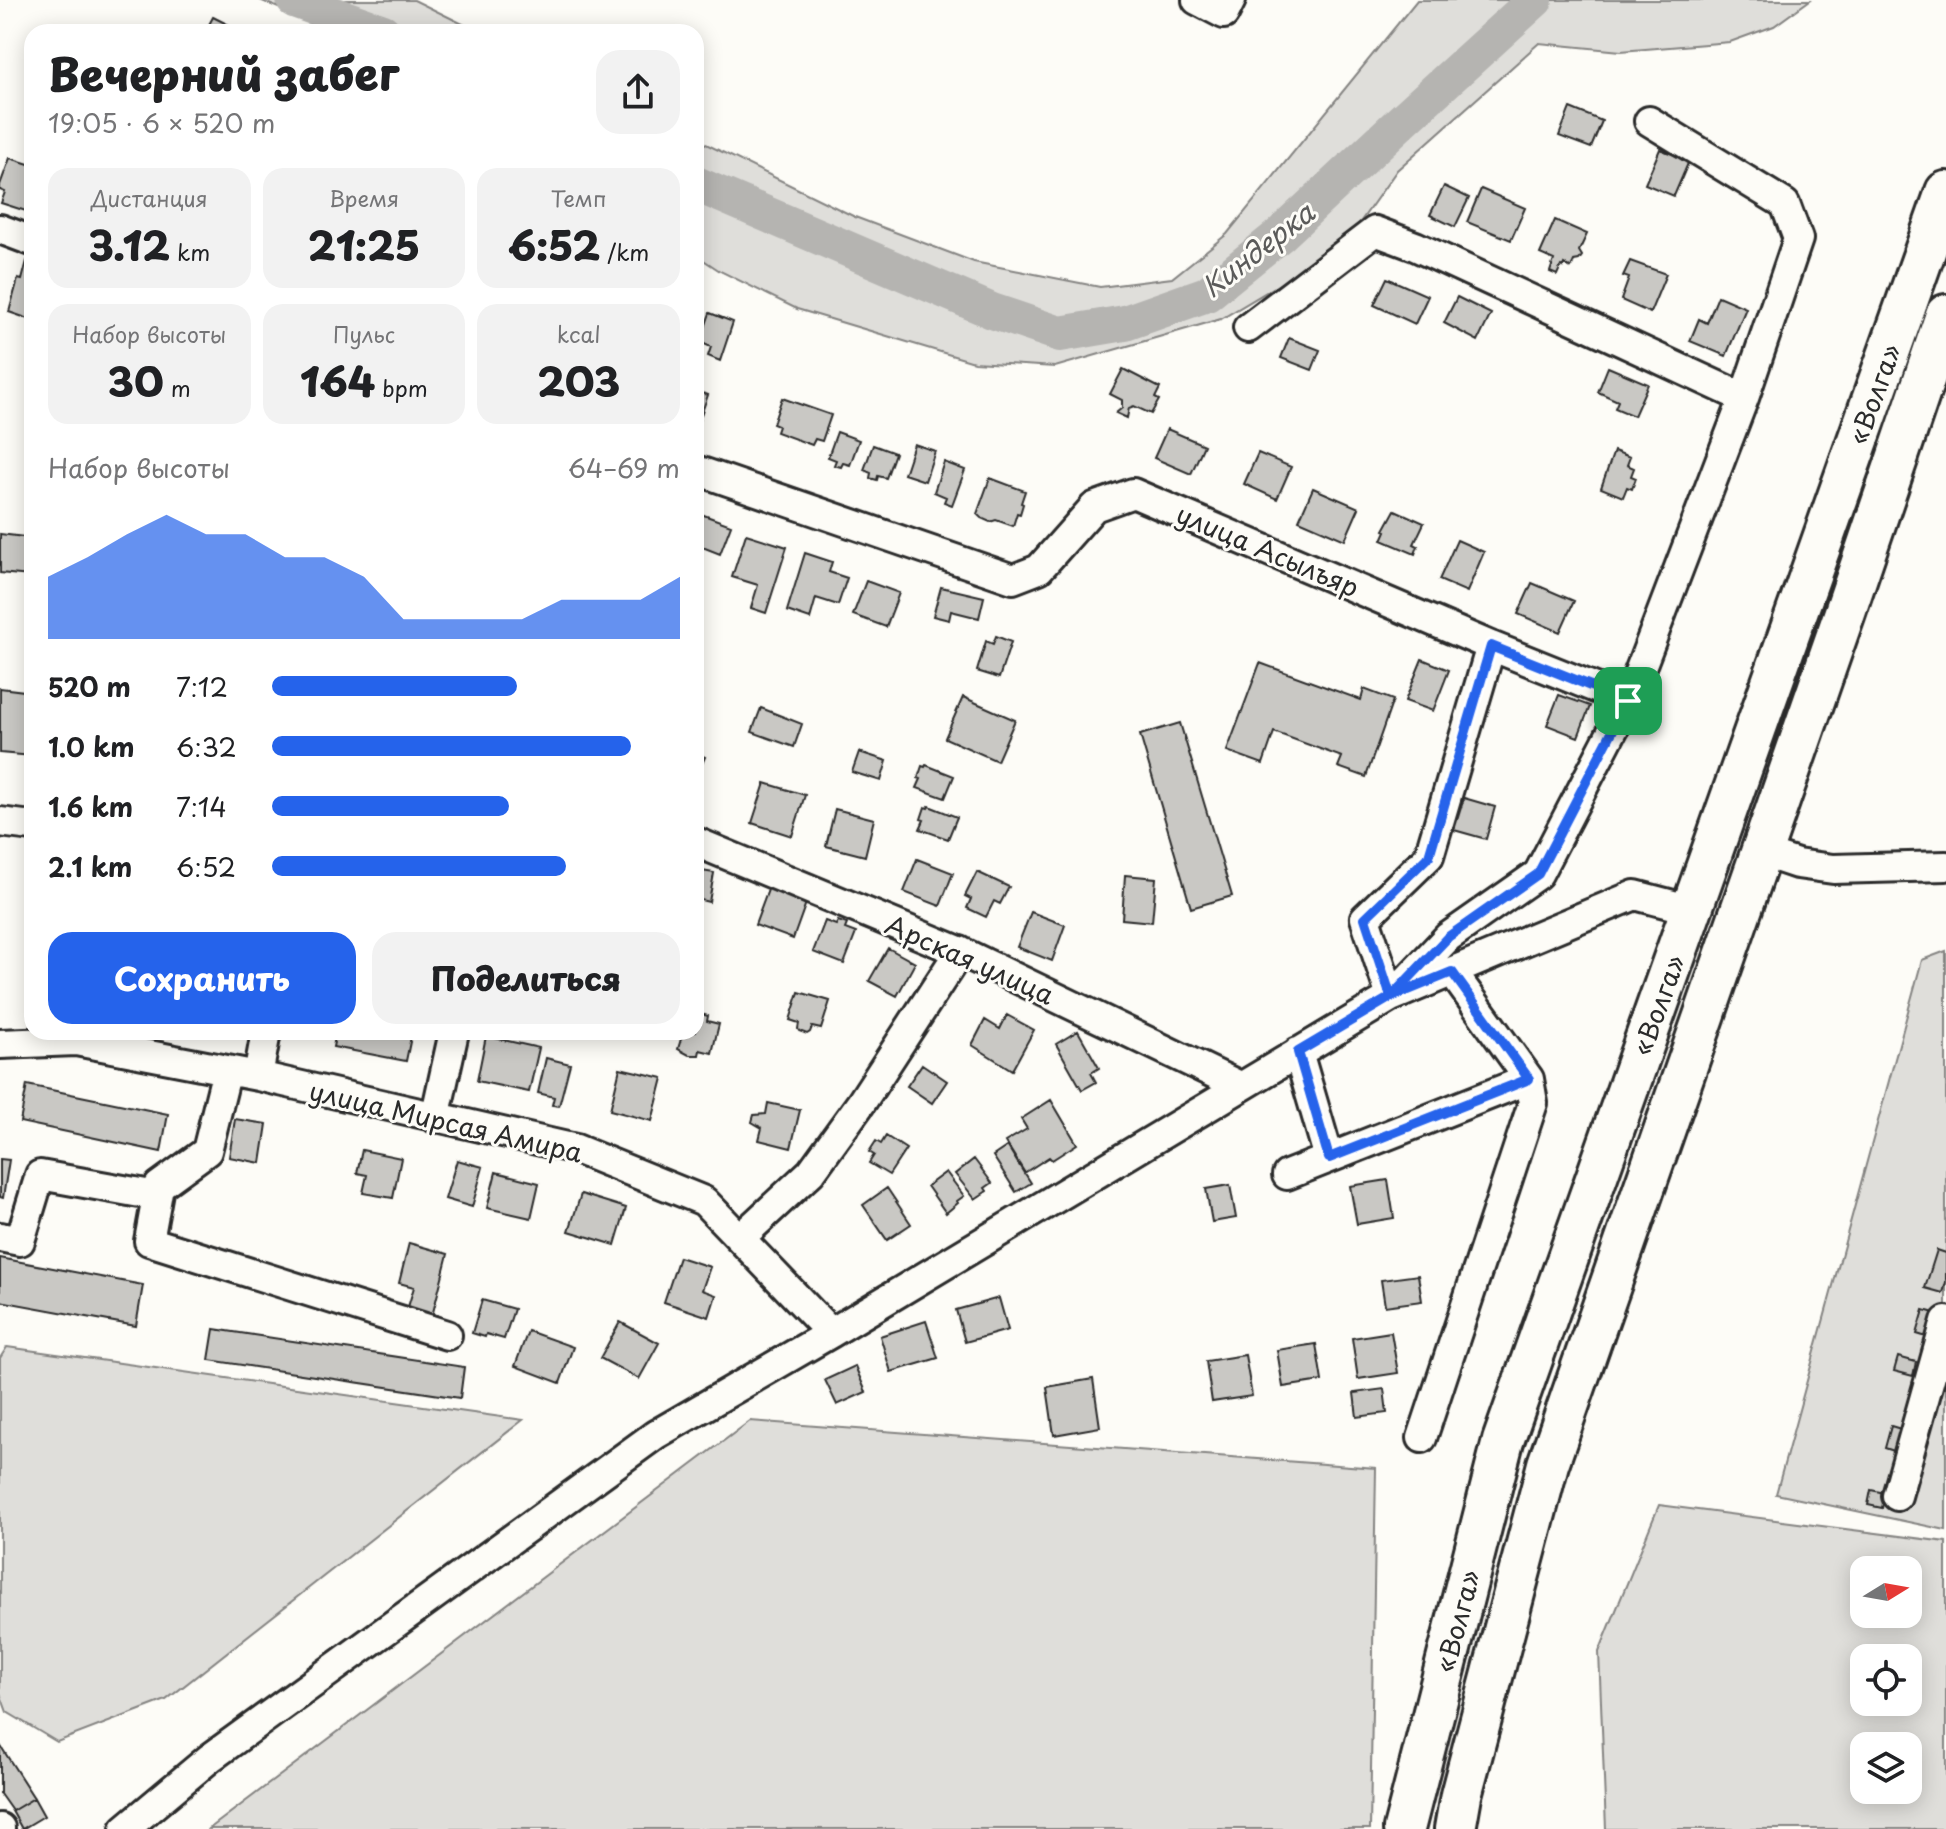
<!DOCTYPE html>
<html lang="ru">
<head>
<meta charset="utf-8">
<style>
  body { margin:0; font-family:"Playpen Sans",sans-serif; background:#f2f2f2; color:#202124; height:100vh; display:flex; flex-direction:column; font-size:30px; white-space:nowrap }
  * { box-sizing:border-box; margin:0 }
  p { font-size:26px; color:#757577 }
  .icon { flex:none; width:44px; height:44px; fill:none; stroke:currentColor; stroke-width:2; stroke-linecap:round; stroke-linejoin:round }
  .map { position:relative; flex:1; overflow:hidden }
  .details { position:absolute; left:24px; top:24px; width:680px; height:1016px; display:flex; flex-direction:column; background:#fff; border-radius:24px; box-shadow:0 4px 20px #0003 }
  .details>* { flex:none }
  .needle { width:52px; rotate:79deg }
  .controls { position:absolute; left:1850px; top:1556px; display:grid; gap:16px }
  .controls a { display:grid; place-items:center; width:72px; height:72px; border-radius:16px; background:#fff; box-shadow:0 4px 20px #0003; font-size:40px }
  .pin { position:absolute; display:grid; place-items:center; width:68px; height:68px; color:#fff; margin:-34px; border-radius:16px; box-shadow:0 4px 12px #0006 }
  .round { display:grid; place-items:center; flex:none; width:84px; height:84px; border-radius:24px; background:#f2f2f2 }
  .summary { display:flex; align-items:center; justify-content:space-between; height:136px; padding:0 24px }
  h1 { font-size:44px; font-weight:800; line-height:60px }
  .stats { display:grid; grid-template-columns:repeat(3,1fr); gap:12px; height:136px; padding:8px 24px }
  .stats div { display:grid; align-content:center; border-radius:20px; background:#f2f2f2; text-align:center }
  .stats b { font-size:40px; font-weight:800 }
  .stats small { font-size:22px; font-weight:400 }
  .stats p { font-size:22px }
  .chart { height:224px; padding:16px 24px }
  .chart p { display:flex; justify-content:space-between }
  .chart svg { width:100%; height:144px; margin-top:8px; fill:#2563eb; opacity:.7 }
  .primary-button { display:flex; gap:16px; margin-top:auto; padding:16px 24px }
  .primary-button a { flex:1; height:92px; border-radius:24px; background:#2563eb; color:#fff; font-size:32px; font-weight:800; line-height:92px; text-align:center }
  .primary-button a+a { background:#f2f2f2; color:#202124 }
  ul { padding:0 24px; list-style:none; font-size:26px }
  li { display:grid; grid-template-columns:128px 96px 1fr; align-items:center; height:60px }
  li i { height:20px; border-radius:10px; background:#2563eb }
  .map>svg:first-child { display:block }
  .green { fill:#dfdeda; stroke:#858482; stroke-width:2; fill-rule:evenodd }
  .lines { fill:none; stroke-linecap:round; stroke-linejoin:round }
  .river { stroke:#b5b4b1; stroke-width:36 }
  .building { fill:#c9c8c4; stroke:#2b2b2b; stroke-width:2 }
  .minor-casing { stroke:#2b2b2b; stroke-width:34 }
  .highway-casing { stroke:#2b2b2b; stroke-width:46 }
  .minor { stroke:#fdfcf7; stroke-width:28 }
  .highway { stroke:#fdfcf7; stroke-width:40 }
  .route-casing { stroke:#fff; stroke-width:16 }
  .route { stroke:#2563eb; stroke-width:10 }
  .labels { text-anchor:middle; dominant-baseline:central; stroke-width:6; stroke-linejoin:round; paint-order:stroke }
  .street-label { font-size:26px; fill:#2b2b2b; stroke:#fdfcf7 }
  .water-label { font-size:28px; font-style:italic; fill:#5b5b5a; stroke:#fdfcf7 }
</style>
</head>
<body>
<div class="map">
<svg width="1946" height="1829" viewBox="0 0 1946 1829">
  <rect width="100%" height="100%" fill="#fdfcf7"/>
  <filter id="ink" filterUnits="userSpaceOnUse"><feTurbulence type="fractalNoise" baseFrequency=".0125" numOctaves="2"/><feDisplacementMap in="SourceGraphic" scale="16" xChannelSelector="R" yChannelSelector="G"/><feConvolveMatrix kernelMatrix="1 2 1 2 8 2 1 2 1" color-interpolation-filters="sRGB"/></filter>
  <g filter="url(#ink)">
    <!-- green -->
    <path class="green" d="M260 0H414L479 32H318L304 19Z
      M1417 0H1810L1774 26 1730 42 1621 51 1539 43 1397 170 1356 228 1305 269 1221 319 1055 367 974 362 797 309 720 271 696 255V139L855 217 974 262 1100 287 1172 278 1227 234Z
      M1946 951V1530L1776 1494 1922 960Z
      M7 1347 523 1420 166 1700 57 1742 7 1712 0 1693V1358Z
      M750 1421 1376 1468 1370 1829H209Z
      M1659 1505 1946 1542V1829H1606L1599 1652ZM1864 1570H1908V1614H1864ZM1908 1658V1702H1864V1658ZM1908 1746V1790H1864V1746Z"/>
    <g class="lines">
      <!-- river -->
      <path class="river" d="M294 0 383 32
        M696 184 992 311 1060 334 1125 323 1207 294 1280 235 1403 120 1535 0"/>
    </g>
    <!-- building -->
    <path class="building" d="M213 17 237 29 235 32H205Z
      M1570 108 1602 121 1591 148 1559 136Z
      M1660 149 1689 161 1674 196 1645 184Z
      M10 158 32 165V213L1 203 5 192 0 190V185Z
      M1444 186 1469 198 1455 227 1430 215Z
      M1481 189 1525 208 1511 240 1467 222Z
      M1555 220 1587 234 1579 251 1582 256 1579 260 1574 261 1571 268 1564 264 1563 267 1561 266 1557 275 1550 272 1554 260 1540 254Z
      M27 261 32 263V320L9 312 18 279 22 280Z
      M1630 261 1666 274 1650 313 1621 300 1629 278 1623 276Z
      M1387 278 1428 296 1415 324 1374 305Z
      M1718 296 1746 308 1726 356 1690 341 1699 319 1707 323Z
      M1457 297 1491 314 1478 341 1444 323Z
      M710 313 733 322 720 361 708 356 711 347 700 342Z
      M1289 338 1320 350 1312 370 1281 358Z
      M1608 367 1648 384 1634 416 1615 408 1618 401 1598 392Z
      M1123 369 1160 388 1155 398 1159 400 1151 414 1134 406 1129 408 1127 418 1116 413 1122 408V400L1110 394Z
      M696 391 708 395 696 429Z
      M782 398 831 415 822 441 815 439 812 445 776 432 778 426 773 424Z
      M1167 429 1204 445 1191 474 1154 458Z
      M837 432 859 440 850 465 843 463 841 467 834 465 836 460 828 457Z
      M914 444 935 451 925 481 904 474Z
      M873 445 895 453 886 478 878 476 877 480 870 478 871 473 864 470Z
      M1614 451 1630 457 1627 465 1634 468 1631 476 1636 478 1632 489 1627 487 1623 497 1601 488Z
      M1258 453 1291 467 1277 499 1244 484Z
      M944 462 965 470 952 505 944 502 946 497 934 492Z
      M990 478 1025 491 1021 503 1023 504 1020 514 1017 513 1013 526 996 520 990 522 981 518 977 514Z
      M1313 488 1359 508 1345 540 1299 520Z
      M1395 510 1424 523 1414 544 1418 546 1415 554 1382 540 1386 531 1384 530Z
      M701 514 731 525 720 554 700 546 696 556V527Z
      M0 534 32 538 30 576 0 573Z
      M746 534 787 547 766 613 751 608 758 585 732 577Z
      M1457 540 1484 552 1467 592 1439 580Z
      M805 553 832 562 829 572 847 578 838 605 816 598 810 619 787 611Z
      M866 581 899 593 886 627 853 615Z
      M1532 583 1574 601 1560 632 1518 614Z
      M941 587 984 597 979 618 951 611 949 620 933 616Z
      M996 636 1011 642 999 678 977 671 986 641 993 644Z
      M1422 659 1449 670 1433 711 1405 701Z
      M1260 663 1361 700 1364 689 1393 700 1366 777 1338 767 1342 757 1274 732 1263 764 1227 751Z
      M0 688 32 692V756L0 753Z
      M1559 695 1590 706 1578 737 1547 725Z
      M963 697 1015 720 997 761 945 738Z
      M761 708 802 724 794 747 752 732Z
      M1180 723 1232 896 1191 908 1140 735Z
      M859 752 887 761 881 781 852 772Z
      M696 753 705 757 696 777Z
      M926 765 954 776 945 798 917 788 921 779 918 778 922 766 925 767Z
      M765 783 805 795 792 836 752 823Z
      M1464 798 1495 807 1486 839 1454 830Z
      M929 806 957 817 948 839 920 829 924 820 921 819 925 807 928 808Z
      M835 809 874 819 865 856 826 846Z
      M917 859 953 873 940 906 904 892Z
      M696 870 714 873 709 902 696 899Z
      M977 872 1009 887 1000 904 994 901 986 917 967 908 971 899 965 896Z
      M1125 875 1156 878 1152 922 1122 919Z
      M769 887 807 900 793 939 755 925Z
      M1031 912 1065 925 1052 961 1017 947Z
      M825 921 836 925 838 921 847 924 845 929 856 933 844 964 813 952Z
      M888 948 915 963 897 996 869 981Z
      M799 992 830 1001 821 1029 812 1027 810 1032 807 1034 799 1031 798 1029 799 1023 790 1020Z
      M698 1013 708 1016 707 1021 719 1024 712 1053 700 1050 699 1055H689L678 1049 683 1032H696Z
      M1007 1015 1034 1030 1012 1070 972 1045 985 1020 1000 1029Z
      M1078 1031 1099 1068 1091 1073 1096 1082 1082 1090 1056 1044Z
      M336 1032H412L406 1061 333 1047Z
      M486 1036 539 1048 529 1092 477 1081Z
      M546 1058 570 1064 559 1106 552 1105 554 1097 538 1093Z
      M922 1064 947 1081 932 1103 907 1086Z
      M620 1068 663 1078 652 1121 610 1110Z
      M27 1085 168 1114 161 1152 20 1122Z
      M1051 1100 1077 1144 1052 1160 1049 1157 1024 1173 1005 1142 1027 1129 1021 1119Z
      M768 1103 800 1110 791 1148 759 1140 762 1128 752 1122 754 1115 766 1114Z
      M235 1119 267 1124 261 1163 229 1157Z
      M886 1136 906 1149 889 1175 869 1163 874 1155 869 1152 876 1141 881 1144Z
      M886 1136 906 1149 889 1175 869 1163 874 1155 869 1152 876 1141 881 1144Z
      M1008 1146 1031 1183 1016 1192 993 1156Z
      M362 1150 401 1158 393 1198 363 1193 367 1175 357 1173Z
      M0 1159 9 1160 3 1198 0 1197Z
      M974 1159 992 1183 985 1188 987 1191 975 1199 955 1174Z
      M457 1160 483 1167 472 1207 445 1199Z
      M496 1172 539 1183 531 1218 487 1208Z
      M946 1172 964 1196 957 1201 958 1203 946 1213 927 1186Z
      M1388 1180 1394 1218 1357 1224 1350 1186Z
      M1230 1185 1236 1218 1212 1222 1206 1189Z
      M887 1188 911 1224 887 1240 863 1205Z
      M581 1194 626 1208 615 1245 569 1231Z
      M409 1243 448 1254 430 1324 405 1317 414 1287 399 1283Z
      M1937 1250 1946 1253V1282L1943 1293 1925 1288Z
      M679 1257 710 1267 702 1290 716 1295 709 1317 664 1302Z
      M0 1258 143 1285 136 1326 0 1301Z
      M1418 1275 1422 1301 1385 1306 1381 1280Z
      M999 1298 1008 1330 965 1342 956 1310Z
      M482 1300 514 1309 504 1339 486 1334 485 1337 472 1333Z
      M1924 1310 1938 1314 1930 1338 1917 1334Z
      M926 1321 938 1358 891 1372 880 1336Z
      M620 1322 659 1343 639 1379 600 1358Z
      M214 1329 464 1367 460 1398 209 1360Z
      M528 1331 573 1347 560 1383 515 1366Z
      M1391 1332 1398 1373 1358 1379 1352 1338Z
      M1316 1344 1322 1381 1283 1387 1277 1350Z
      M1245 1355 1252 1396 1212 1402 1206 1361Z
      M1898 1357 1916 1362 1913 1376 1894 1371Z
      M855 1366 866 1392 837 1405 825 1380Z
      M1093 1379 1100 1427 1054 1435 1047 1387Z
      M1384 1389 1387 1413 1357 1417 1354 1393Z
      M1891 1426 1904 1430 1897 1452 1885 1448Z
      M1871 1490 1885 1493 1882 1508 1868 1505Z
      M0 1745 34 1798 12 1811 0 1794Z
      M34 1798 44 1816 22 1829 12 1811Z"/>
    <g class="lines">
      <defs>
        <path id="minor" d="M1197 0 1224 14 1231 0
          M0 229 32 241
          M1248 328 1375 231 1415 246 1744 398
          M696 470 1013 579 1039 569 1094 507 1133 493 1491 646 1429 856 1365 918 1391 997 1448 937 1538 874 1628 701
          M1491 646 1628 701 1744 398 1798 239 1785 204 1649 121
          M0 822 32 826
          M696 842 966 954 1240 1086
          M1761 852 1797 864 1833 869 1946 866
          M0 1044 76 1041 258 1076 576 1149 704 1201 831 1333
          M1298 1052 1329 1158
          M227 1070 207 1151 159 1186 149 1241 447 1335
          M258 1076 266 1032
          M435 1118 454 1032
          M1287 1175 1529 1079
          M0 1237 20 1241 40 1175 157 1196
          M740 1238 811 1172 861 1103 960 951
          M1422 1438 1533 1103 1529 1079 1452 972
          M1897 1496 1946 1321
          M0 1828V1829
          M125 1829 210 1758 655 1435 831 1333 1391 997 1635 895 1692 910"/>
        <path id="highway" d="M1404 1829 1503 1441 1946 192
          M1455 1829 1461 1795 1548 1464 1845 612 1946 315"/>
      </defs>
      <!-- minor casing -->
      <use href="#minor" class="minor-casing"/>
      <!-- highway casing -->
      <use href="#highway" class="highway-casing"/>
      <!-- minor -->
      <use href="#minor" class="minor"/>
      <!-- highway -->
      <use href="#highway" class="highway"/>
    </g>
  </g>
  <g class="lines" filter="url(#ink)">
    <defs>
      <path id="route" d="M1628 701 1491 646 1429 856 1365 918 1391 997 1452 972 1529 1079 1329 1158 1298 1052 1391 997 1448 937 1538 874 1628 701"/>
    </defs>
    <!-- route casing -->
    <use href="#route" class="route-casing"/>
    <!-- route -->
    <use href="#route" class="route"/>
  </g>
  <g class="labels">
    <!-- street labels -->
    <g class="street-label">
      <text transform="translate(1874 394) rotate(-70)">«Волга»</text>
      <text transform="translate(1268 550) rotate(23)">улица Асылъяр</text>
      <text transform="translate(970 959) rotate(24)">Арская улица</text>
      <text transform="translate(1658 1005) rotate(-70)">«Волга»</text>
      <text transform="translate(446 1121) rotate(13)">улица Мирсая Амира</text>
      <text transform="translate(1457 1621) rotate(-75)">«Волга»</text>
    </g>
    <!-- water labels -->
    <g class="water-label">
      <text transform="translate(1257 249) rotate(-38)">Киндерка</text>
    </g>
  </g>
</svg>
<div class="controls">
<a><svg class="needle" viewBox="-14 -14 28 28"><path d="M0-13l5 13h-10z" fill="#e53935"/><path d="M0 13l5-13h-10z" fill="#757577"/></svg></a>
<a><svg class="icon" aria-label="locate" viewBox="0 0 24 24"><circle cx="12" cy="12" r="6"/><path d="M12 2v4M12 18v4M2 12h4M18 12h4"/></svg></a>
<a><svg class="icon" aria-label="layers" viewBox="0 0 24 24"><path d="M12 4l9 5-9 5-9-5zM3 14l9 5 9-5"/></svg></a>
</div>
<div class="pin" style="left:1628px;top:701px;background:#1e9e55"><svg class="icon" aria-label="arrive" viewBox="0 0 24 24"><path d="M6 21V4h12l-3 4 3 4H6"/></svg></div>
<section class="details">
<div class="summary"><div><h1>Вечерний забег</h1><p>19:05 · 6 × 520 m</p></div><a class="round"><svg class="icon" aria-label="share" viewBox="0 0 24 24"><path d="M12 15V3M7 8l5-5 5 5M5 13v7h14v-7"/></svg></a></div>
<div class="stats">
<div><p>Дистанция</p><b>3.12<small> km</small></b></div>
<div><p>Время</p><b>21:25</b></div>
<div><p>Темп</p><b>6:52<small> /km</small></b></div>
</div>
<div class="stats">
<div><p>Набор высоты</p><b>30<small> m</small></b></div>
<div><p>Пульс</p><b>164<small> bpm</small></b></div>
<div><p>kcal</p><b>203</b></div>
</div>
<div class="chart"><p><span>Набор высоты</span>64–69 m</p>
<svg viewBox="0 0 160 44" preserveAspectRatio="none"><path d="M0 44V25L10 19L20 12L30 6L40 12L50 12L60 19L70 19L80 25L90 38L100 38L110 38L120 38L130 32L140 32L150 32L160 25V44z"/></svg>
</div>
<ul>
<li><b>520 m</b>7:12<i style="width:60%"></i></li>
<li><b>1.0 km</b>6:32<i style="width:88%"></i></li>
<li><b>1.6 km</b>7:14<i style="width:58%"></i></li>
<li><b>2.1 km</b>6:52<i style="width:72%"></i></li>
</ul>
<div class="primary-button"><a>Сохранить</a><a>Поделиться</a></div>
</section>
</div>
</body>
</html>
